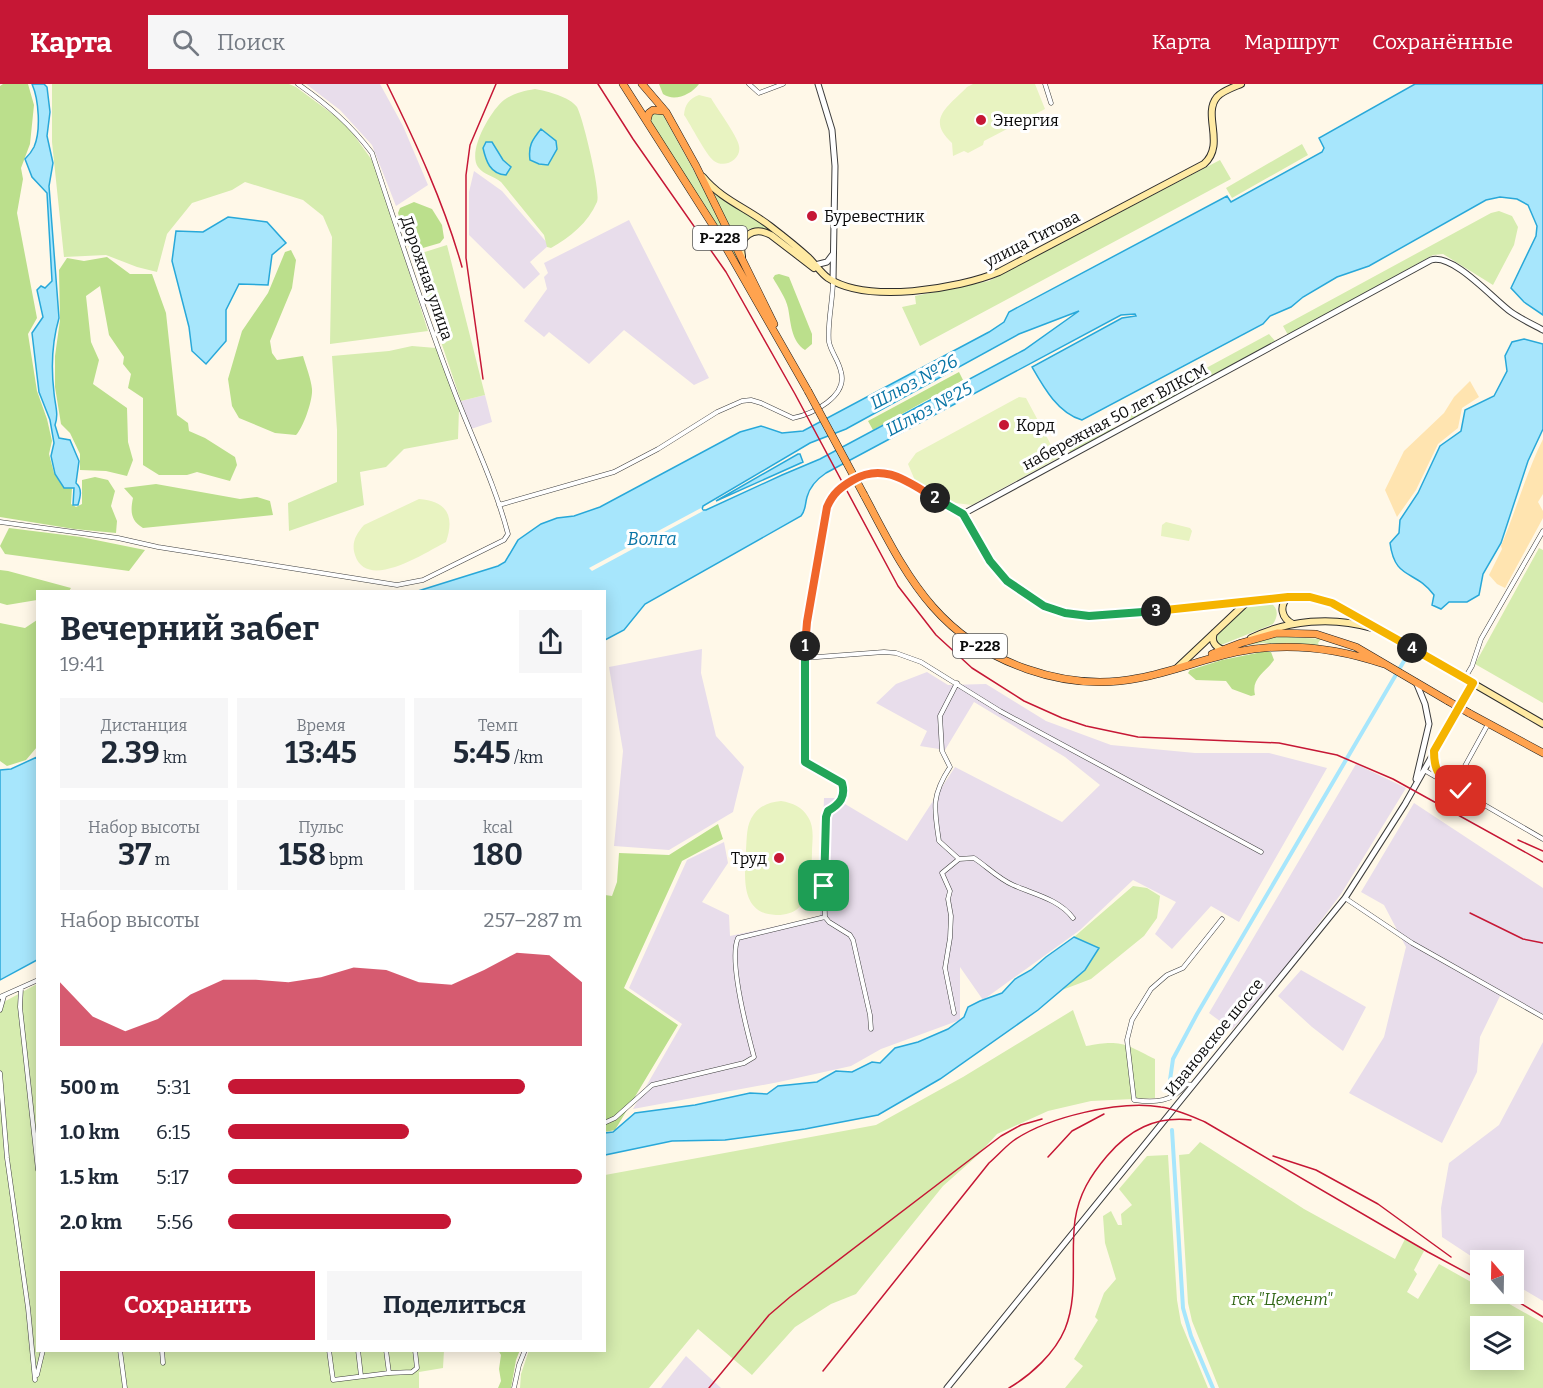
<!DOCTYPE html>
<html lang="ru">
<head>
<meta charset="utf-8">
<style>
  body { margin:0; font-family:Bitter,serif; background:#f6f6f7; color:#1f2937; height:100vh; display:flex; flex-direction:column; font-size:22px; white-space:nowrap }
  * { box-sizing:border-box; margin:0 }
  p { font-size:20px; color:#747a83 }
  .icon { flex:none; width:33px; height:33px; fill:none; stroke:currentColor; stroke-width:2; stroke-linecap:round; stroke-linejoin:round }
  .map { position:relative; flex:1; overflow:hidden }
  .drawer { position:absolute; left:36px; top:506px; width:570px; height:762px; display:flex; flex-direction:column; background:#fff; border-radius:0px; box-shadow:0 3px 15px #0003 }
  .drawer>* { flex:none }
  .needle { width:39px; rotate:340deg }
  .fabs { position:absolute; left:1470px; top:1166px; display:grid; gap:12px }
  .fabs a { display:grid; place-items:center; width:54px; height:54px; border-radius:0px; background:#fff; box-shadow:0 3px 15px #0003; font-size:30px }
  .pin { position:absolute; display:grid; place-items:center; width:51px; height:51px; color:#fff; margin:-26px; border-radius:12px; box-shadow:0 3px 9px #0006 }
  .km { position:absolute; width:30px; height:30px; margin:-15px; border-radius:50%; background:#222; color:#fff; font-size:16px; line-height:30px; text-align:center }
  .round { display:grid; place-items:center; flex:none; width:63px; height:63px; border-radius:0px; background:#f6f6f7 }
  .overview { display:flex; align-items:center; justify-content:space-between; height:102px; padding:0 24px }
  h1 { font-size:33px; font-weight:700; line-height:45px }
  .metrics { display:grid; grid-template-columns:repeat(3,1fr); gap:9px; height:102px; padding:6px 24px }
  .metrics div { display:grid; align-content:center; border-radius:0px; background:#f6f6f7; text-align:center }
  .metrics b { font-size:30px; font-weight:700 }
  .metrics small { font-size:16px; font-weight:400 }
  .metrics p { font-size:16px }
  .chart { height:168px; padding:12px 24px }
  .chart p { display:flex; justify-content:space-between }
  .chart svg { width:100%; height:108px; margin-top:6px; fill:#c61735; opacity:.7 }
  .button { display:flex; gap:12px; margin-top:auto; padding:12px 24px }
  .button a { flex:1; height:69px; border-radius:0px; background:#c61735; color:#fff; font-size:24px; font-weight:700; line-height:69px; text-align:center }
  .button a+a { background:#f6f6f7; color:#1f2937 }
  ul { padding:0 24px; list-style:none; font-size:20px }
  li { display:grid; grid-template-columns:96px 72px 1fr; align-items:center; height:45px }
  li i { height:15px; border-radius:8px; background:#c61735 }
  header { display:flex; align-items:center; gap:36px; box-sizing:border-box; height:84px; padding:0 30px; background:#c61735; color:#fff }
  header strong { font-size:28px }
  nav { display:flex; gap:33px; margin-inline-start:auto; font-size:21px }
  .search { width:420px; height:54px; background:#f6f6f7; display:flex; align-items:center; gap:15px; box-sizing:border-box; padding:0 21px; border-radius:0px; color:#747a83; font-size:22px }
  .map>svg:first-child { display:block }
  .industrial { fill:#e8ddeb }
  .green { fill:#d6ecaf; fill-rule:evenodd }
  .forest { fill:#bbdf8c }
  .sand { fill:#ffe4b0 }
  .pitch { fill:#e8f3c1 }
  .water { fill:#a7e6fc; stroke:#28a8d9; stroke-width:1.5; fill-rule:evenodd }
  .pier { fill:#fff8e8 }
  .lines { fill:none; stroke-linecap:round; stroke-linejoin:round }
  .canal { stroke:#a7e6fc; stroke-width:4 }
  .minor-casing { stroke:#3d3d3d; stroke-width:5 }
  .tertiary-casing { stroke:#3d3d3d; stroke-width:7 }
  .secondary-casing { stroke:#2c2c2c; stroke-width:8 }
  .trunk-casing { stroke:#1b1b1b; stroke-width:8 }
  .minor { stroke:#fff; stroke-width:4 }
  .tertiary { stroke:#fff; stroke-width:5 }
  .secondary { stroke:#ffeaa3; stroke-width:6 }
  .trunk { stroke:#ffa34f; stroke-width:7 }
  .rail { stroke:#c61735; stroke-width:1.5 }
  .trunk-bridge-casing { stroke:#1b1b1b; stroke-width:8; stroke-linecap:butt }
  .trunk-bridge { stroke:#ffa34f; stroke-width:7 }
  .split-1-casing { stroke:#fff; stroke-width:12 }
  .split-2-casing { stroke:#fff; stroke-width:12 }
  .split-3-casing { stroke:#fff; stroke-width:12 }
  .split-4-casing { stroke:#fff; stroke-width:12 }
  .split-5-casing { stroke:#fff; stroke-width:12 }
  .split-1 { stroke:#22a559; stroke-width:8 }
  .split-2 { stroke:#f0652b; stroke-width:8 }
  .split-3 { stroke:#22a559; stroke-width:8 }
  .split-4 { stroke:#f5b400; stroke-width:8 }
  .split-5 { stroke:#f5b400; stroke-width:8 }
  .poi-dot { fill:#c61735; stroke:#fff; stroke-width:2 }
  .labels { text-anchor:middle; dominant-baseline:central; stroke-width:6; stroke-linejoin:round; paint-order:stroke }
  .shield { fill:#fff; stroke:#545454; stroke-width:1.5 }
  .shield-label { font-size:15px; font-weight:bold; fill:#0a0a0a }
  .poi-label { font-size:16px; fill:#0a0a0a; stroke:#fff; text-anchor:start }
  .street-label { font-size:16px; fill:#0a0a0a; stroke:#fff }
  .park-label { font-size:16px; font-style:italic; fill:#316716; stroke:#fff }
  .water-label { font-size:18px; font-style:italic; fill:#0a75a6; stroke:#fff }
</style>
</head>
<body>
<header>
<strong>Карта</strong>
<div class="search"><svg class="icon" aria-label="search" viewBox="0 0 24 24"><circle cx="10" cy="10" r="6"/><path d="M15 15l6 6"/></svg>Поиск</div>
<nav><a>Карта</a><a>Маршрут</a><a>Сохранённые</a></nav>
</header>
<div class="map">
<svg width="1543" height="1304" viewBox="0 0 1543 1304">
  <rect width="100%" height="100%" fill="#fff8e8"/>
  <!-- industrial -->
  <path class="industrial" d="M306 0H380L403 42 428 101 396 122 372 61 340 26Z
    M474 87 502 107 549 161 530 178 540 190 524 205 469 151V108Z
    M629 136 709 294 694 301 624 246 589 280 549 248 544 253 524 237 547 205 544 193 548 189 544 179Z
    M485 311 492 338 471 345 461 317Z
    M702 565 701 589 716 652 744 683 733 728 669 766 614 762 623 667 609 583Z
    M927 588 948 601 986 600 1046 637 1111 661 1195 669H1269L1327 684 1239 838 1211 822 1172 865 1155 850 1176 818 1133 796 1080 846 983 916 960 883V936L881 965 851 982 779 998 633 1025 682 940 629 904 687 776 724 758 728 779 702 818 729 831 730 852 820 833 824 714H835L907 757 955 683 1062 738 1100 701 1065 673 974 618 945 666 920 662 927 647 876 619 896 600Z
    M1356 680 1406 704 1341 810 1292 875 1232 946 1209 929Z
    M1414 719 1543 804V930L1500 912 1480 953 1477 988 1442 1059 1349 1009 1384 953 1406 863 1384 821 1361 808Z
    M1301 886 1366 923 1343 967 1312 943 1278 912Z
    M1543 958V1217L1514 1200V1176H1480V1178L1442 1153 1441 1124 1449 1079 1499 1041Z
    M686 1272 721 1304H661Z"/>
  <!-- green -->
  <path class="green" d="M52 0H289L296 3 346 40 374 79 428 247 330 260 332 153 323 132 303 116 245 98 232 106 192 119 167 150 157 188 137 183 106 171 64 173 52 58Z
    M535 5C547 7 570 13 577 23 583 34 601 108 597 118 588 139 570 153 551 164L547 163 544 151 501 98C494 92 484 91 478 83 467 67 491 26 504 16 514 9 524 7 535 5Z
    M656 28 662 29 706 109 765 227 650 38 652 30Z
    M1302 60 1308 71 1232 114 1226 104Z
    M1220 76 1231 95 920 262 902 223 916 220 915 212 989 197Z
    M713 109 772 146C755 145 748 138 738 159Z
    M1499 127 1512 132 1518 143 1514 161 1493 201 1443 170 1433 171 1288 251 1283 242 1491 129Z
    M447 161 485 311 461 317 412 172Z
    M1269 250 1276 258 1130 338 1125 328Z
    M412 262 436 264 459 325 458 355 404 365 386 383 360 388 364 421 289 447 288 419 337 398V346L332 272 389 267Z
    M1109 337 1115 346 1071 369 1066 361Z
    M1539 464 1543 466V619L1475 580Z
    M1269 518C1278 523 1279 531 1273 540L1221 561 1217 560 1215 551 1249 520Z
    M1275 552 1321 555 1318 559 1320 563 1262 559 1241 562Z
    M1133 802 1147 804 1160 812 1157 834 1144 852 1091 895 1062 906 1085 886 1099 865 1074 853Z
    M37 900 38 1266H444L443 1284 419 1288V1304H0V920Z
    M1073 926 1086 962C1120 955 1126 960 1155 975V1014L1091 1017 1048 1027 997 1050 978 1071 943 1102 856 1210 831 1220 795 1243 752 1291 698 1245 649 1304H520L521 1290 529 1266H604L605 1091 876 1041 963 993Z
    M1200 1058 1304 1125 1395 1175 1405 1155 1424 1167 1414 1186 1417 1190 1407 1208 1418 1215 1439 1180 1480 1203V1209H1490L1543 1239V1304H1219L1192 1237 1188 1219 1179 1071 1189 1070ZM1480 1242H1514V1275H1480Z
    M1168 1071 1177 1216 1181 1239 1208 1304H1065L1083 1282 1074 1275 1098 1236 1095 1233 1104 1209 1116 1195 1105 1159 1103 1132 1111 1127 1118 1141H1122L1121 1130 1132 1121 1119 1105 1147 1072Z"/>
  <!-- forest -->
  <path class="forest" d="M3 0H28L34 21 30 60 21 84 23 95 17 129 37 234 28 250 37 307 47 335 52 357 49 370 54 389 63 403 72 404 71 420 76 423 82 420V396L95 393 108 396 115 407 111 422 117 437 116 449 74 445 0 433V2Z
    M659 0H699C691 11 674 18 663 10Z
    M414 118 432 125 442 141 444 154 440 159 416 166 409 164 398 129 400 124Z
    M291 166 296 176 292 204 270 257 272 269 277 276 303 272C306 282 311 295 312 305 313 316 303 344 296 351L275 349 239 334 232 322 228 295 242 247 268 209 285 168Z
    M107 173 130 190H152L166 229 177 331 188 339 189 347 205 354 235 373 237 381 230 397 197 388 187 391H159L143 381V314L128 304 131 290 123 280 124 273 109 251 100 202 86 212 91 258 99 276 93 300 127 324 128 358 133 376 127 392 106 387 80 386V370L70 349 61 340 55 303V272L60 236 59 186 67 174 84 177Z
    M779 190 789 193 812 250V260L805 266C791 257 791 239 788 224 786 214 778 203 773 194L775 191Z
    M959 288 963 296 873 346 868 337Z
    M156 400 240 415 257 413 270 417 273 431 143 444C131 437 130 428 133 414L124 404Z
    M9 444 81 453 145 466 129 487 5 470 0 462Z
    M0 486 8 487 71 504 69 507H38L37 516 7 521 0 519Z
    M37 536V663L26 676 7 682 0 677V539L25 544Z
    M1262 568H1271L1274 576C1265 589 1251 594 1255 611L1251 612 1232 605 1226 597 1196 596 1188 589 1190 586 1222 576Z
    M718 740 723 755 682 777 624 904 678 941 615 1046 605 1048V811L612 812 617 798 619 769 669 771Z
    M498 1266H520L516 1276 511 1304H498L501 1297 499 1285 501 1271Z"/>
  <!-- sand -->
  <path class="sand" d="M1470 297 1479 313 1462 324 1458 344 1438 360 1416 406 1397 433 1385 406 1404 367 1444 329 1454 313Z
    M1543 355V410L1538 418 1543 427V434L1505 504 1497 500 1489 491 1502 465 1501 462C1516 427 1526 389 1543 355Z"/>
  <!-- pitch -->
  <path class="pitch" d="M973 0H1035L1045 25 984 57 983 61 968 69 964 67 953 72 952 59C925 35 949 22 967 3Z
    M699 11 711 14C717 25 737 51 739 62 742 75 725 85 714 77 706 71 691 41 684 31 685 20 689 15 699 11Z
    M1019 313 1026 314 1058 374 972 421 955 419 916 399 908 380 916 369Z
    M419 415C447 417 455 432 446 458 426 468 367 508 355 471 351 459 356 450 364 441Z
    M1166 438 1190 444 1192 447 1189 457 1161 452 1162 441Z
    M781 717C793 719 802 723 808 733 815 744 812 757 812 769 811 794 813 832 776 831 739 830 745 791 746 766 747 754 746 740 754 730 761 721 770 718 781 717Z"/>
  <!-- water -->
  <path class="water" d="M32 0H44L47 3 50 28 47 52 53 79 49 102 59 234C52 258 51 284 54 309 55 321 59 330 55 341L59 354 70 356 79 377 76 399C83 405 80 414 78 421H73L74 404H64L55 390 51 372 54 359 50 336 39 308 32 249 43 233 37 206 41 202 45 204 52 197 47 109 32 93 25 75C28 72 32 67 34 63 41 47 39 16 32 0Z
    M1415 0H1543V231L1524 218 1511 204 1536 152 1537 142 1528 121 1517 115 1500 113 1486 116 1369 182 1337 193 1303 213 1291 223 1270 232 1263 240 1082 336C1058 329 1044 304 1032 283L1122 234 1136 232 1135 230 1121 231 826 389C817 395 810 402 807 413 805 420 806 426 801 432L645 520 624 546 605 556 604 507H418L498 482 505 478 518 456 541 440 557 434 574 432 600 423 740 348 761 342 782 349 803 347 989 248 1004 238 1009 228 1227 112 1231 118 1322 68 1324 64 1319 54ZM1079 227 1024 266 820 375 782 391 706 426H702L703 422 810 359 846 345 1019 250Z
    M541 45 556 57 557 65 548 81 539 80 530 76C528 62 532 56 541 45Z
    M486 58H492L503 76 511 83 506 91C490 90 486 77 483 64Z
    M228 133 267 138 286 159 272 171 268 201 239 200 226 226V257L206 280 192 267 189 243 172 177 176 147 203 148Z
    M1524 255 1543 260V345L1528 377 1501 459 1483 490 1479 511 1467 518H1449L1441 525 1432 521 1434 511C1415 485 1395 497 1390 459L1399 449 1400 436 1418 409 1440 362 1461 347 1465 326 1494 312 1507 287 1505 272 1512 258Z
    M798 370H800L803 378 716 417Z
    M37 673V876L0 896V686L11 685Z
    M1074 853 1099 864 1085 886 1038 926 940 995 878 1031 805 1045 725 1056 672 1057 605 1071V1049L613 1048 635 1029 695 1021 750 1009 767 1010 778 1002 817 998 836 987 852 988 872 978 880 979 895 964 918 958 948 945 964 933 968 923 980 917 1002 909 1015 895 1031 886 1046 873Z"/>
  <!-- pier -->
  <path class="pier" d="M701 424 703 427 592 487 589 484Z"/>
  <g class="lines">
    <!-- canal -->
    <path class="canal" d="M1170 996 1173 975 1197 930 1404 577
      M1172 1046 1183 1224 1191 1252 1213 1304"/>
    <defs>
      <path id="minor" d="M749 0 759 9 783 0
        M1045 0 1051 19
        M499 421 614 388 658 365 717 328 742 317 751 316 761 319 793 334C813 330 848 312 841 288 839 277 831 268 829 258 827 240 833 216 833 197
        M0 438 118 454 158 463 397 501 423 496 504 456 508 450C495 400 471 352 453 304 423 226 398 147 372 69 350 40 328 21 298 0
        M804 574 884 568 896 569 921 578 1000 627 1261 768
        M1465 594 1472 582 1481 555 1543 447
        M1434 670C1435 685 1442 700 1460 691
        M1424 686 1543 755
        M1461 706 1460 691 1488 640
        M959 775 974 774C986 782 999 795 1013 801 1033 810 1059 815 1073 834
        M1345 814 1412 859 1543 933
        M21 904 20 923 38 1086
        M0 913 38 896
        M0 926 4 912
        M954 929 945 884 950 854 951 832 948 815 950 807 942 789 959 775 939 757C934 724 931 712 950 683L942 667 940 632 957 599
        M871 945 870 931 853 856 850 851 829 838 825 833 824 802 826 733 828 727C840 720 846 713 842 699L805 678V557L827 423C837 398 865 384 891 390L963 430
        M0 989 7 1074 28 1224 35 1296
        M1193 1001 1186 1000C1173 1018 1155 1019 1134 1016L1127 956 1132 936 1151 905 1167 891 1183 884 1222 835
        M604 1039 615 1034 652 1001 744 979 754 973C747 947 728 876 738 854L825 833
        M120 1266 125 1304
        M162 1266 163 1279
        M329 1266 333 1296 389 1289 412 1288 417 1284 415 1266
        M358 1266 361 1292
        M386 1266 389 1289
        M37 1291 43 1266
        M514 1304 519 1281 525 1266"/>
      <path id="tertiary" d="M818 0 832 46 835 82 833 197
        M815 181 827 178 833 170
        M1248 517 1098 532C1027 534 993 486 963 430L1431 176C1453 169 1493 215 1511 228 1521 235 1532 240 1543 246
        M1416 695 1429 640 1425 620 1416 598
        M947 1304 1345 814 1405 720 1473 599"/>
      <path id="secondary" d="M703 93C722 116 747 124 770 142 783 152 797 163 809 174 816 181 821 189 828 194 867 220 958 205 999 188L1204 80C1226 60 1202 31 1217 13 1222 7 1234 3 1241 0
        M742 172C738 153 753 141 771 151L814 184
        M1288 513C1279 522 1281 534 1293 540
        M1214 549C1210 559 1217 564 1226 567
        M1251 554C1289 536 1332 532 1372 544
        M1177 584 1248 517 1310 513 1325 516 1345 525 1543 640"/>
      <path id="trunk" d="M623 0 716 146 808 307
        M642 0 666 28 696 82 774 240
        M647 37 649 29 653 26 663 27
        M864 411C885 450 904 490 933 523 982 579 1066 609 1139 594 1172 588 1203 575 1236 568 1285 558 1337 564 1384 580
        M1212 570 1241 559 1277 549 1316 550 1356 563 1448 617
        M1469 629 1543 669"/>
    </defs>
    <!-- minor casing -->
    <use href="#minor" class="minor-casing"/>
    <!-- tertiary casing -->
    <use href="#tertiary" class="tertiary-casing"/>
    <!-- secondary casing -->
    <use href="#secondary" class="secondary-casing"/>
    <!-- trunk casing -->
    <use href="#trunk" class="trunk-casing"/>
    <!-- minor -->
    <use href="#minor" class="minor"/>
    <!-- tertiary -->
    <use href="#tertiary" class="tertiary"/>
    <!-- secondary -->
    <use href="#secondary" class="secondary"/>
    <!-- trunk -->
    <use href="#trunk" class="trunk"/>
    <!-- rail -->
    <path class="rail" d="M387 0C416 59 444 119 462 183
      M598 0 633 55 726 188 795 310 898 502 936 551 972 584 1024 617 1062 634 1086 642 1138 653 1279 659 1337 671 1393 695 1543 778
      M483 295 466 174V91L470 61 496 0
      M1518 756 1543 767
      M1470 829 1523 855 1543 859
      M1273 1072 1316 1086 1378 1120 1451 1173
      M1048 1073 1072 1047 1104 1030
      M1504 1209 1543 1233
      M823 1287 989 1079C997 1072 1005 1063 1013 1057 1047 1033 1120 1016 1161 1023 1176 1025 1191 1032 1205 1038L1428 1168 1480 1196
      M709 1304 769 1231 790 1213 1001 1052 1021 1041 1042 1035
      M1009 1304C1031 1291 1055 1269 1065 1245 1079 1210 1070 1173 1075 1136 1079 1110 1090 1092 1107 1072 1129 1046 1155 1032 1191 1036"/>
    <defs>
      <path id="trunk-bridge" d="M808 307 864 411
        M1448 617 1469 629"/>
    </defs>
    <!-- trunk-bridge casing -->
    <use href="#trunk-bridge" class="trunk-bridge-casing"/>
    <!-- trunk-bridge -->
    <use href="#trunk-bridge" class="trunk-bridge"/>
  </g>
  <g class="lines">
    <defs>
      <path id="split-1" d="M805 562V678L842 699C846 713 840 720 828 727L826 733 824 802"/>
      <path id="split-2" d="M805 562 807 538 827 423C833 409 841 403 853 396 884 378 908 398 935 414"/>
      <path id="split-3" d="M935 414 963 430 990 477 1007 497 1044 522 1065 529 1089 532 1156 527"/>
      <path id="split-4" d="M1156 527 1288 513H1310L1332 519 1412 564"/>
      <path id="split-5" d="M1412 564 1473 599 1434 667C1434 685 1439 701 1460 691L1461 707"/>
    </defs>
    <!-- split-1 casing -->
    <use href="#split-1" class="split-1-casing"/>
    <!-- split-2 casing -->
    <use href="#split-2" class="split-2-casing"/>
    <!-- split-3 casing -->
    <use href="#split-3" class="split-3-casing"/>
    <!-- split-4 casing -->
    <use href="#split-4" class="split-4-casing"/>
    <!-- split-5 casing -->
    <use href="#split-5" class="split-5-casing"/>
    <!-- split-1 -->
    <use href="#split-1" class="split-1"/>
    <!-- split-2 -->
    <use href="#split-2" class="split-2"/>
    <!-- split-3 -->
    <use href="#split-3" class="split-3"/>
    <!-- split-4 -->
    <use href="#split-4" class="split-4"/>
    <!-- split-5 -->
    <use href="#split-5" class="split-5"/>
  </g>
  <!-- markers -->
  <g class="poi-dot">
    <circle cx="981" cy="36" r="6"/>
    <circle cx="812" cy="132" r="6"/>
    <circle cx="1004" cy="341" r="6"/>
    <circle cx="779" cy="774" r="6"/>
  </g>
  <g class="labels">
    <!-- shield labels -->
    <g class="shield">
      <rect x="693" y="142" width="54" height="24" rx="4.5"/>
      <rect x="953" y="550" width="54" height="24" rx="4.5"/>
    </g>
    <g class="shield-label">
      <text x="720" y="154">Р-228</text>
      <text x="980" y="562">Р-228</text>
    </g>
    <!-- poi labels -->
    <g class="poi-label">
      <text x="993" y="36">Энергия</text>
      <text x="824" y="132">Буревестник</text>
      <text x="1016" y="341">Корд</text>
      <text x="767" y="774" text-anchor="end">Труд</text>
    </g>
    <!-- street labels -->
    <g class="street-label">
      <text transform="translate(1032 155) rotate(-27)">улица Титова</text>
      <text transform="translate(427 194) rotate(71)">Дорожная улица</text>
      <text transform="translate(1115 333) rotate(-28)">набережная 50 лет ВЛКСМ</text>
      <text transform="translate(1214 953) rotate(-51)">Ивановское шоссе</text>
    </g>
    <!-- park labels -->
    <g class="park-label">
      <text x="1282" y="1215">гск "Цемент"</text>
    </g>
    <!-- water labels -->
    <g class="water-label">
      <text transform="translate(914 298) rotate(-28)">Шлюз №26</text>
      <text transform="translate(929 325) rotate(-28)">Шлюз №25</text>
      <text x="652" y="455">Волга</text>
    </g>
  </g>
</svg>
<div class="fabs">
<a><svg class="needle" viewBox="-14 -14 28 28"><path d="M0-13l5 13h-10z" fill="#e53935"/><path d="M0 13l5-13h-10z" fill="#747a83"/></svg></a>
<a><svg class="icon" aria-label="layers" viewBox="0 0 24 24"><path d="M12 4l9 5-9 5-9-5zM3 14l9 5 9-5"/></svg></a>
</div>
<div class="pin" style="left:824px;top:802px;background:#1e9e55"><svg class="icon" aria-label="arrive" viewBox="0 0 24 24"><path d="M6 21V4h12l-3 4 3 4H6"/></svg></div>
<div class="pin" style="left:1461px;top:707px;background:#d93025"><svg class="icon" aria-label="check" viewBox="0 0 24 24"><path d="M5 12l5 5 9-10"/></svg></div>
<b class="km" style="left:805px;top:562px">1</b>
<b class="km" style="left:935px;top:414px">2</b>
<b class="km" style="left:1156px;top:527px">3</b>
<b class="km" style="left:1412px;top:564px">4</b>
<section class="drawer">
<div class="overview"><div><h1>Вечерний забег</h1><p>19:41</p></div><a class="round"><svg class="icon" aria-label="share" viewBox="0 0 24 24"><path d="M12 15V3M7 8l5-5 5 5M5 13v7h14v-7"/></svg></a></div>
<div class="metrics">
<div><p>Дистанция</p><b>2.39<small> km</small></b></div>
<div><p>Время</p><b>13:45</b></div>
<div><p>Темп</p><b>5:45<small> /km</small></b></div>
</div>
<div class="metrics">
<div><p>Набор высоты</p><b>37<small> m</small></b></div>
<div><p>Пульс</p><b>158<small> bpm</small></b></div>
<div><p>kcal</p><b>180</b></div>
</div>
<div class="chart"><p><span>Набор высоты</span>257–287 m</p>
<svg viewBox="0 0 160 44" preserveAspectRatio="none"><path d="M0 44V18L10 32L20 38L30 33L40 23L50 17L60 17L70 18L80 16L90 12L100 13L110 18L120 19L130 13L140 6L150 7L160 18V44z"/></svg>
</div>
<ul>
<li><b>500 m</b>5:31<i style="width:84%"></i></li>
<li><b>1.0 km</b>6:15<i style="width:51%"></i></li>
<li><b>1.5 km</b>5:17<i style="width:100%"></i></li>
<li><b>2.0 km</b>5:56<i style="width:63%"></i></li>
</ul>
<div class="button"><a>Сохранить</a><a>Поделиться</a></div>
</section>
</div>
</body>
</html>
